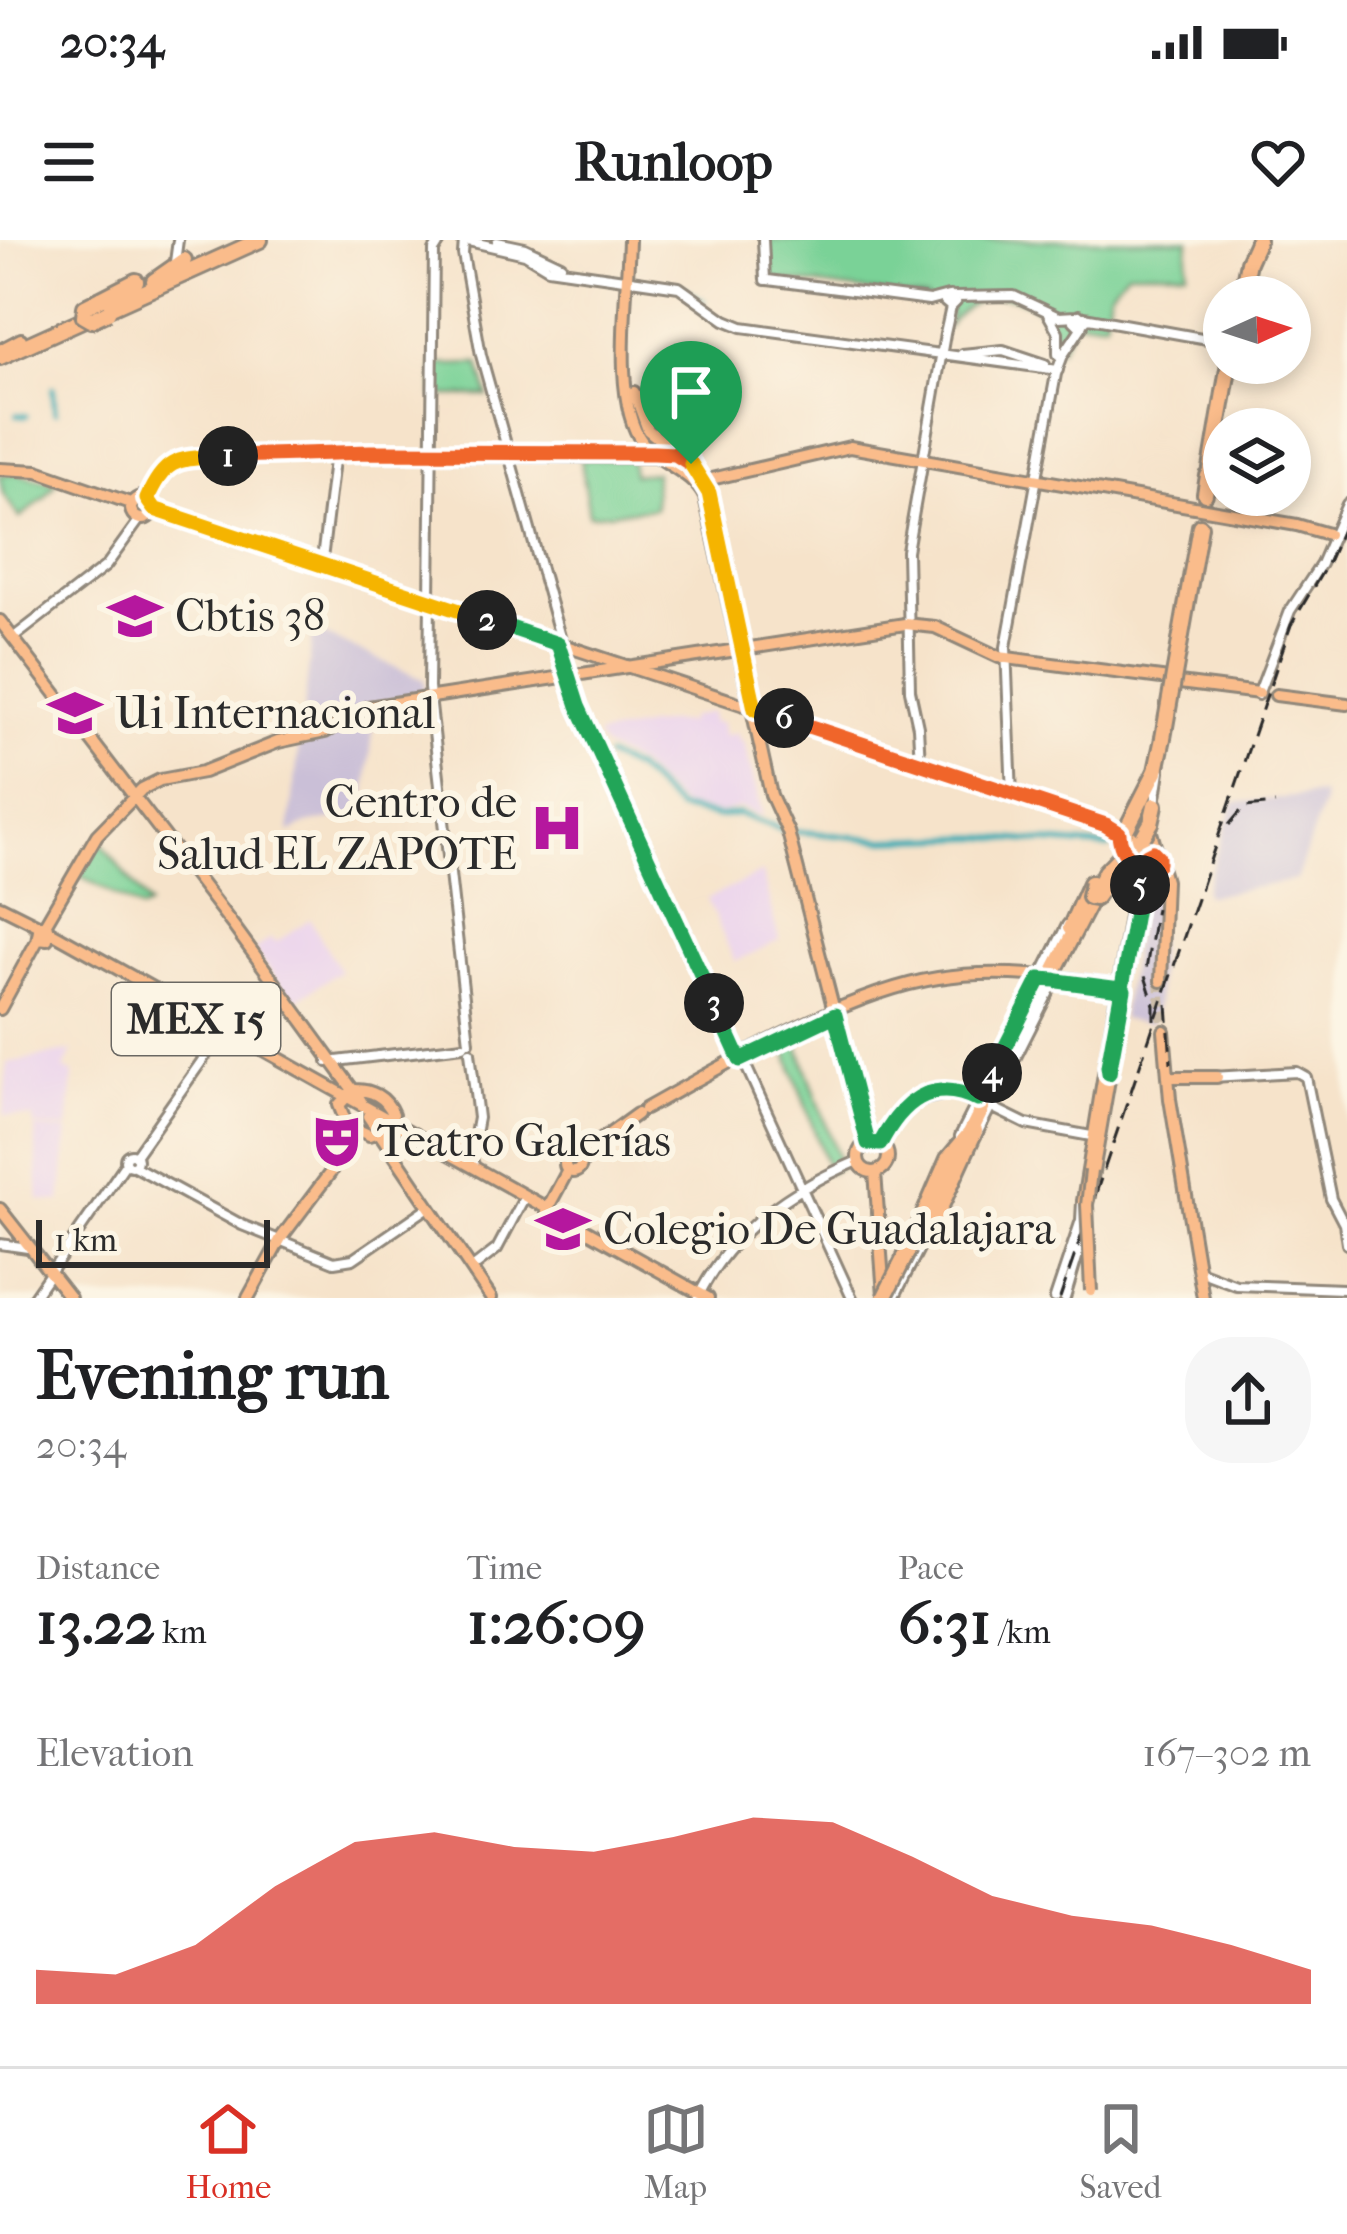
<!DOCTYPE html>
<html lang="en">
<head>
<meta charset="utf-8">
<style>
  body { margin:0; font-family:"IM FELL French Canon",serif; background:#f6f6f6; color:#202124; height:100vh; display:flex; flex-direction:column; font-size:45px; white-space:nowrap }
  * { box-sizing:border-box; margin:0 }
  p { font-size:39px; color:#757577 }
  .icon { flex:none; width:66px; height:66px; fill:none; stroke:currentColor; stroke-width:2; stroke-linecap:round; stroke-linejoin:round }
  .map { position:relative; height:1058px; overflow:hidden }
  .details { display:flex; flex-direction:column; background:#fff; flex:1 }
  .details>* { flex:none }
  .needle { width:78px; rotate:87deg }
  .fabs { position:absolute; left:1203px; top:36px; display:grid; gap:24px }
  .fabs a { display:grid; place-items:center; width:108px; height:108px; border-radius:50%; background:#fff; box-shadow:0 6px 18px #0003; font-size:60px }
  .scale { position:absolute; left:36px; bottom:30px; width:234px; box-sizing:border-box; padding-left:12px; border:6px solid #2b2b2b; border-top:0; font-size:33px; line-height:42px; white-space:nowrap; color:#2b2b2b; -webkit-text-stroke:9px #fcf5e5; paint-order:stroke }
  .pin { position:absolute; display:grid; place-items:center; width:102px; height:102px; color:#fff; margin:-123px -51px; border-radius:50% 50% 50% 0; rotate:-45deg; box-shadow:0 0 12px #0007 }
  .pin .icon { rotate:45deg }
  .km { position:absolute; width:60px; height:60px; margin:-30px; border-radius:50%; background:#222; color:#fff; font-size:33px; line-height:60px; text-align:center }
  .round { display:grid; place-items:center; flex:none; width:126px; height:126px; border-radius:48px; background:#f6f6f6 }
  .summary { display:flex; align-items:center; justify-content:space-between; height:204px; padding:0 36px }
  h1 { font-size:66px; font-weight:800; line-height:90px }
  .metrics { display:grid; grid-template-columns:repeat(3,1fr); gap:18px; height:204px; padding:12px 36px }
  .metrics div { display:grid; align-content:center }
  .metrics b { font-size:60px; font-weight:800 }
  .metrics small { font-size:33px; font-weight:400 }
  .metrics p { font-size:33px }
  .chart { height:336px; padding:24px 36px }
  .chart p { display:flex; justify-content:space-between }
  .chart svg { width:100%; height:216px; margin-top:12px; fill:#d93025; opacity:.7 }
  .status { display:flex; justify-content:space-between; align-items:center; height:84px; padding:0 60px; background:#fff; direction:ltr }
  .status svg { height:33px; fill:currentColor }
  header { display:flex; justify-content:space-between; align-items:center; height:156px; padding:0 36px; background:#fff; font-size:54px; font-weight:800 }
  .dock { display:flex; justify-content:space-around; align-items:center; height:168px; border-top:3px solid #e0e0e0; background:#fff; font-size:33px; color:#757577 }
  .dock a { display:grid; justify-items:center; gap:6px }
  .dock .current { color:#d93025 }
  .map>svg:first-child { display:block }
  .built { fill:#ead1ed }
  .industrial { fill:#cabfd7 }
  .green { fill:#7ad297; stroke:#527e61; stroke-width:3 }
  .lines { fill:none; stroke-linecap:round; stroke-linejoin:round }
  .stream { stroke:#3cadb5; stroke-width:3 }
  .canal { stroke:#3cadb5; stroke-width:6 }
  .major-tunnel { stroke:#cdbeaa; stroke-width:10; stroke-dasharray:10 5; stroke-linecap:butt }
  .highway-tunnel { stroke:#cdbeaa; stroke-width:14; stroke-dasharray:14 7; stroke-linecap:butt }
  .minor-casing { stroke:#90877a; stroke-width:14 }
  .major-casing { stroke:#90877a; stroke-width:16 }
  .highway-casing { stroke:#90877a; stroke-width:20 }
  .minor { stroke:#fff; stroke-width:8 }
  .major { stroke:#fabc8b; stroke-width:10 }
  .highway { stroke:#fabc8b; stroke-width:14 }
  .rail { stroke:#2b2b2b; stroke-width:3; stroke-dasharray:18 9; stroke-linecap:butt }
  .major-bridge-casing { stroke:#90877a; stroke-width:16; stroke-linecap:butt }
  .highway-bridge-casing { stroke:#90877a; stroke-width:20; stroke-linecap:butt }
  .major-bridge { stroke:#fabc8b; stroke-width:10 }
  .highway-bridge { stroke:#fabc8b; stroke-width:14 }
  .split-1-casing { stroke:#fff; stroke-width:24 }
  .split-2-casing { stroke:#fff; stroke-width:24 }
  .split-3-casing { stroke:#fff; stroke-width:24 }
  .split-4-casing { stroke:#fff; stroke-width:24 }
  .split-5-casing { stroke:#fff; stroke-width:24 }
  .split-6-casing { stroke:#fff; stroke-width:24 }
  .split-7-casing { stroke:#fff; stroke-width:24 }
  .split-1 { stroke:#f0652b; stroke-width:15 }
  .split-2 { stroke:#f5b400; stroke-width:15 }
  .split-3 { stroke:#22a559; stroke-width:15 }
  .split-4 { stroke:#22a559; stroke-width:15 }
  .split-5 { stroke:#22a559; stroke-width:15 }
  .split-6 { stroke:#f0652b; stroke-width:15 }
  .split-7 { stroke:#f5b400; stroke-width:15 }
  .labels { text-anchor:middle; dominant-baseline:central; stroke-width:12; stroke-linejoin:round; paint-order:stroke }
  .shield { fill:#fcf5e5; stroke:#6a6863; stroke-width:3 }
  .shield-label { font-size:42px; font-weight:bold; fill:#2b2b2b }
  .poi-label { font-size:45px; fill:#2b2b2b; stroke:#fcf5e5; text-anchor:start }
</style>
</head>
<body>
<div class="status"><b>20:34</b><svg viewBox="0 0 49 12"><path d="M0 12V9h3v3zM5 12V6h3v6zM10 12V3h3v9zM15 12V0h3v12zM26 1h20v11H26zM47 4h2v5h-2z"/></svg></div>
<header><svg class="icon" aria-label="menu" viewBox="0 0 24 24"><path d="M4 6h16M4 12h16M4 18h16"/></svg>Runloop<svg class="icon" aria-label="heart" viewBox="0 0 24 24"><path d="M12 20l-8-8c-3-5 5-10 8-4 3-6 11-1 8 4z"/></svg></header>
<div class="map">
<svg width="1347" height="1058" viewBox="0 0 1347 1058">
  <rect width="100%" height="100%" fill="#fcf5e5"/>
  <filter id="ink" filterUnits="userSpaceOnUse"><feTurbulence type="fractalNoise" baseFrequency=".00833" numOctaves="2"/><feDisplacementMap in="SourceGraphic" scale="24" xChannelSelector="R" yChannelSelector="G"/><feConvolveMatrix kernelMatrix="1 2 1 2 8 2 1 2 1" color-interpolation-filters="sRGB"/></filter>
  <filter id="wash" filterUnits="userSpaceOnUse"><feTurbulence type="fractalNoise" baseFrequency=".004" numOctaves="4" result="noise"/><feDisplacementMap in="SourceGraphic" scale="48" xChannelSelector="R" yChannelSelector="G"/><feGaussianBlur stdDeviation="2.7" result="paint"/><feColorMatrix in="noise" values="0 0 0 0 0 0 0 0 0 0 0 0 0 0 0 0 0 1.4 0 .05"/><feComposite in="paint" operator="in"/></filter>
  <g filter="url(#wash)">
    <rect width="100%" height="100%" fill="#f6e3ca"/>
    <!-- built -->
    <path class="built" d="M710 472 713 483 720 482 724 496 737 493 739 500 744 503 763 576 740 568 719 573 682 566 638 525 603 507 596 496 669 482 688 483V478Z
      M762 633 779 700 735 722 707 659Z
      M310 679 340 731 293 762 255 710 271 698 275 703Z
      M72 811 64 829 73 834 68 889 34 886 33 878 4 875 7 823Z
      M35 888 68 891 61 962 39 960Z"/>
    <!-- industrial -->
    <path class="industrial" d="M313 390 424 440V454L361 466 331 486 301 494Z
      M375 473 364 573 307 584 289 593 299 504 327 498 354 480Z
      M1322 554 1323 563 1296 640 1207 656 1204 651 1234 563Z
      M1146 635 1159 644 1157 764 1150 784 1121 779Z"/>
    <!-- green -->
    <path class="green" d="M765 0H1189L1187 31H1127L1110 52 1105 81H1068L1073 86 1060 109C1049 50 978 38 947 88L951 71 946 65 912 61 928 59 769 39Z
      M479 124 488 156H434V125Z
      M581 219H631L633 235 655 232 654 268 589 275Z
      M14 233 56 243 45 257 20 278 3 254 0 235Z
      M100 601 149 665 142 670 79 635Z
      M795 796 841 926 829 932 783 802Z"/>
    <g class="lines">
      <!-- stream -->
      <path class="stream" d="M683 46 705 61"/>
      <!-- canal -->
      <path class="canal" d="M53 148 55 172
        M17 175 26 176
        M607 517 636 530 678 569 719 577 738 574 784 590 884 600 981 597 1109 607"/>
    </g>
  </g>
  <g filter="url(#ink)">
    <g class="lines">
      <!-- major-tunnel -->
      <path class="major-tunnel" d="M1328 294 1347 296
        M30 687 56 702
        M1159 741 1163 798"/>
      <!-- highway-tunnel -->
      <path class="highway-tunnel" d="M982 869 1053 728"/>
      <defs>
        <path id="minor" d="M441 0 434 11 429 448 469 802
          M763 0 765 40
          M497 2 525 8 561 25
          M175 22 178 0
          M768 40 929 61 948 56
          M955 57 1014 56 1059 77 1076 76
          M1048 74 1058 92V114
          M1079 75 1085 81 1079 86 1074 81Z
          M1084 77 1224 102
          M962 114 1003 110 1045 124
          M147 258 161 230 185 218 329 215 658 218
          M321 328 335 212
          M13 398 106 326 140 279
          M1258 455 1290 371 1321 324 1347 264
          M920 524 918 487 910 450 907 311 945 94 951 67 956 62 950 56 945 62 951 67
          M1012 556 1006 407 1056 134 1063 115 1083 85
          M1155 564 1160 531
          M470 812 478 878 471 916 474 925
          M328 822 463 806
          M1212 837 1297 832 1306 837 1331 959 1344 984 1347 1004
          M960 896 1067 685
          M976 896 1056 738
          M880 904 896 875 908 863 959 851 1026 884 1091 896
          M125 920a6 6 0 1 1 12 0a6 6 0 1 1-12 0Z
          M135 916 218 798 217 793
          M134 926 242 985 334 1022 353 1019 429 967
          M0 1004 28 1008
          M471 1029 497 1009 525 956
          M1199 1031 1236 1045 1344 1049
          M698 1057C730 991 793 948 858 921
          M33 1058 126 923
          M852 1058 576 454 481 115 463 14 464 0 525 14 548 28 679 47 725 80 742 87 1058 130
          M894 1058 923 1001
          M1055 1058 1081 980 1082 962
          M1065 1058 1085 991"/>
        <path id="major" d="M629 0C628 50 611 163 643 203 661 225 691 230 705 257L771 555 788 592 868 903
          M0 110 21 99
          M634 152 648 190 694 227 709 253
          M0 229 38 231 133 264
          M698 242 850 207 1297 285 1328 294
          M131 268a11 11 0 1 1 22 0a11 11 0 1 1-22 0Z
          M153 269 1106 585 1119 593 1121 611
          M0 381 235 688 361 861
          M1179 443 1259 453
          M1276 455 1347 464
          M1151 592 1165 641 1161 741
          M1142 632 1150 591
          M0 666 42 687
          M44 686 97 595 142 549 160 540 203 532 278 502 325 492 368 467 905 384 935 387 999 417 1169 439
          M50 691 708 1058
          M0 769 37 701 39 690 48 688 47 699 38 698
          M1164 791 1170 859 1203 1058
          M1175 837H1217
          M353 850C371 849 386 857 393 874L389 888 369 895 347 885 339 865Z
          M645 869C726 824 846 752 938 738 998 728 1062 737 1121 747
          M368 876 491 1058
          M858 917a15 15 0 1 1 30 0a15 15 0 1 1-30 0Z
          M579 916 637 874
          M565 924a8 8 0 1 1 16 0a8 8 0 1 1-16 0Z
          M875 932 884 1055
          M1092 938 1144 636 1154 634 1162 646
          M1089 956 1087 962 1083 961 1136 640 1128 628 1119 627 1111 632
          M0 969 70 1058
          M546 971 567 932
          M248 1058 281 998 330 933 352 889"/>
        <path id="highway" d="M154 41 184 20
          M1241 57 1248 22 1258 0
          M101 59 136 41
          M0 117 260 0
          M1211 229 1229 123
          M1205 254 1208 236
          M1179 407 1200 286
          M1151 583 1155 565
          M1124 594 1156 531 1163 498
          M1070 688 1090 643
          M1055 729 1105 632 1143 593
          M916 1004 940 968 975 891
          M909 1009 948 919 970 893 982 869"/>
      </defs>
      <!-- minor casing -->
      <use href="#minor" class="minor-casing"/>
      <!-- major casing -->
      <use href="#major" class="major-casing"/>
      <!-- highway casing -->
      <use href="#highway" class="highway-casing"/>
      <!-- minor -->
      <use href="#minor" class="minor"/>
      <!-- major -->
      <use href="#major" class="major"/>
      <!-- highway -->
      <use href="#highway" class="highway"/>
      <!-- rail -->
      <path class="rail" d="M1229 585 1244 567 1275 564
        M1167 764 1171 823
        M1154 780V765L1145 736 1156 668
        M1060 1058 1291 385 1326 326 1347 278"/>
      <defs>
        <path id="major-bridge" d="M1119 611 1124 617
          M1139 624 1145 627
          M1091 931 1087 965 1091 1051"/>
        <path id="highway-bridge" d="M101 59 85 67 84 76 91 80 108 72
          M1163 498 1179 407
          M1143 597 1151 583
          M1092 643 1089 657 1095 658 1100 651
          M884 1058 909 1009"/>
      </defs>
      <!-- major-bridge casing -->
      <use href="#major-bridge" class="major-bridge-casing"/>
      <!-- highway-bridge casing -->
      <use href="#highway-bridge" class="highway-bridge-casing"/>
      <!-- major-bridge -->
      <use href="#major-bridge" class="major-bridge"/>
      <!-- highway-bridge -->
      <use href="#highway-bridge" class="highway-bridge"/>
    </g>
  </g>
  <g class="lines" filter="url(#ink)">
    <defs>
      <path id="split-1" d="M228 216 370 212 654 213 675 214 691 224"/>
      <path id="split-2" d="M228 216C183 220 167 212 147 259L154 269 487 380"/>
      <path id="split-3" d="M487 380 558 404 578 466 714 763"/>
      <path id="split-4" d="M714 763 740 820 835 775 868 903 880 904C901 863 931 836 978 860L992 833"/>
      <path id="split-5" d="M992 833 1040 739 1055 740 1058 741 1120 749 1124 750 1109 833 1108 826 1122 749V747L1140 645"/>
      <path id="split-6" d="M784 478 1106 585 1119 593C1120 613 1136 632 1158 623V617L1153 612 1147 615C1143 624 1142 635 1140 645"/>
      <path id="split-7" d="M691 224 709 253 755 469 784 478"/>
    </defs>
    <!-- split-1 casing -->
    <use href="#split-1" class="split-1-casing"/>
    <!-- split-2 casing -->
    <use href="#split-2" class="split-2-casing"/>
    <!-- split-3 casing -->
    <use href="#split-3" class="split-3-casing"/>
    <!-- split-4 casing -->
    <use href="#split-4" class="split-4-casing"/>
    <!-- split-5 casing -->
    <use href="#split-5" class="split-5-casing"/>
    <!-- split-6 casing -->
    <use href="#split-6" class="split-6-casing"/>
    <!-- split-7 casing -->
    <use href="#split-7" class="split-7-casing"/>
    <!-- split-1 -->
    <use href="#split-1" class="split-1"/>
    <!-- split-2 -->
    <use href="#split-2" class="split-2"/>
    <!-- split-3 -->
    <use href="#split-3" class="split-3"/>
    <!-- split-4 -->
    <use href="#split-4" class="split-4"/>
    <!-- split-5 -->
    <use href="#split-5" class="split-5"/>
    <!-- split-6 -->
    <use href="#split-6" class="split-6"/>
    <!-- split-7 -->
    <use href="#split-7" class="split-7"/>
  </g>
  <!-- icons -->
  <defs>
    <symbol id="university-bare" viewBox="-9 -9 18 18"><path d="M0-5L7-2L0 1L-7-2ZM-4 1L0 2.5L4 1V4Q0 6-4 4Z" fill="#b5179e" stroke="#fcf5e5" stroke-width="2.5" paint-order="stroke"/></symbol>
    <symbol id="hospital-bare" viewBox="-9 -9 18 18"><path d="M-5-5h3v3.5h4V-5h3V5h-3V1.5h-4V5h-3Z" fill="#b5179e" stroke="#fcf5e5" stroke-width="2.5" paint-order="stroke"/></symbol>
    <symbol id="theatre-bare" viewBox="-9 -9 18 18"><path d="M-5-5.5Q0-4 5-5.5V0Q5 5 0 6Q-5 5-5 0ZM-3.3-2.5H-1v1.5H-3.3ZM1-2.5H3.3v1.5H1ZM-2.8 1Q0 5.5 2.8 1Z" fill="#b5179e" stroke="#fcf5e5" stroke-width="2.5" paint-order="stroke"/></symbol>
  </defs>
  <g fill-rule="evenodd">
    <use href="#university-bare" x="97" y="338" width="76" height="76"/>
    <use href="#university-bare" x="37" y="435" width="76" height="76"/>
    <use href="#hospital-bare" x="519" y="550" width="76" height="76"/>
    <use href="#theatre-bare" x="299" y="863" width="76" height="76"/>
    <use href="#university-bare" x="525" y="951" width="76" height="76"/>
  </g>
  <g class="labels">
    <!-- shield labels -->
    <rect class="shield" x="112" y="743" width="168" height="72" rx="9"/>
    <g class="shield-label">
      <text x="196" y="779">MEX 15</text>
    </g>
    <!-- poi labels -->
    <g class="poi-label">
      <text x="175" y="376">Cbtis 38</text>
      <text x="115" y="473">Ui Internacional</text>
      <text x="517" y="562" text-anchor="end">Centro de<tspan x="517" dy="52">Salud EL ZAPOTE</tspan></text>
      <text x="377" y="901">Teatro Galerías</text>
      <text x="603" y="989">Colegio De Guadalajara</text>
    </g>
  </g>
</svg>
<div class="fabs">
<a><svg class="needle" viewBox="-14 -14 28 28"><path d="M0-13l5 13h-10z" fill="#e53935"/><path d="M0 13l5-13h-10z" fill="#757577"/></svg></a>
<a><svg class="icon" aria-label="layers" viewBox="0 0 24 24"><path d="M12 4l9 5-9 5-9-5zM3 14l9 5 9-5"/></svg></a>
</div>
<div class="scale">1 km</div>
<div class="pin" style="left:691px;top:224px;background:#1e9e55"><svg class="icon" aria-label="arrive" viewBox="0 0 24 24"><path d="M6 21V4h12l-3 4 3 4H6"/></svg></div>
<b class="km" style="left:228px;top:216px">1</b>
<b class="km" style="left:487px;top:380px">2</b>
<b class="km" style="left:714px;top:763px">3</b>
<b class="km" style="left:992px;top:833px">4</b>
<b class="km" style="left:1140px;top:645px">5</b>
<b class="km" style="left:784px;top:478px">6</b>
</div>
<section class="details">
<div class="summary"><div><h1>Evening run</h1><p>20:34</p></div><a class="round"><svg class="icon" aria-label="share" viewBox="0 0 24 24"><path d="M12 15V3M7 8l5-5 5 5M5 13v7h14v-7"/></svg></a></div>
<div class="metrics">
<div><p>Distance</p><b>13.22<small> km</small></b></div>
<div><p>Time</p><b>1:26:09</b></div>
<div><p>Pace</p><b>6:31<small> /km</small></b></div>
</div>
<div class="chart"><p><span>Elevation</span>167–302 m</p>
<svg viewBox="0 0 160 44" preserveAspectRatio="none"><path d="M0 44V37L10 38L20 32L30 20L40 11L50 9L60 12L70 13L80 10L90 6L100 7L110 14L120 22L130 26L140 28L150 32L160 37V44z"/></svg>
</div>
</section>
<nav class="dock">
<a class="current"><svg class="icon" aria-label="home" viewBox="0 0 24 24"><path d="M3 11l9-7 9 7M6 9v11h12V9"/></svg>Home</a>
<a><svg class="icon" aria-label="map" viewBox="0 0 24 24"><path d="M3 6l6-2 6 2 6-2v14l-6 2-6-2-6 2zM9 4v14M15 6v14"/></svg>Map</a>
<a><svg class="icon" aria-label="saved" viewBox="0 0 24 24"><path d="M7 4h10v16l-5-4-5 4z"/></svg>Saved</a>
</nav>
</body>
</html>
